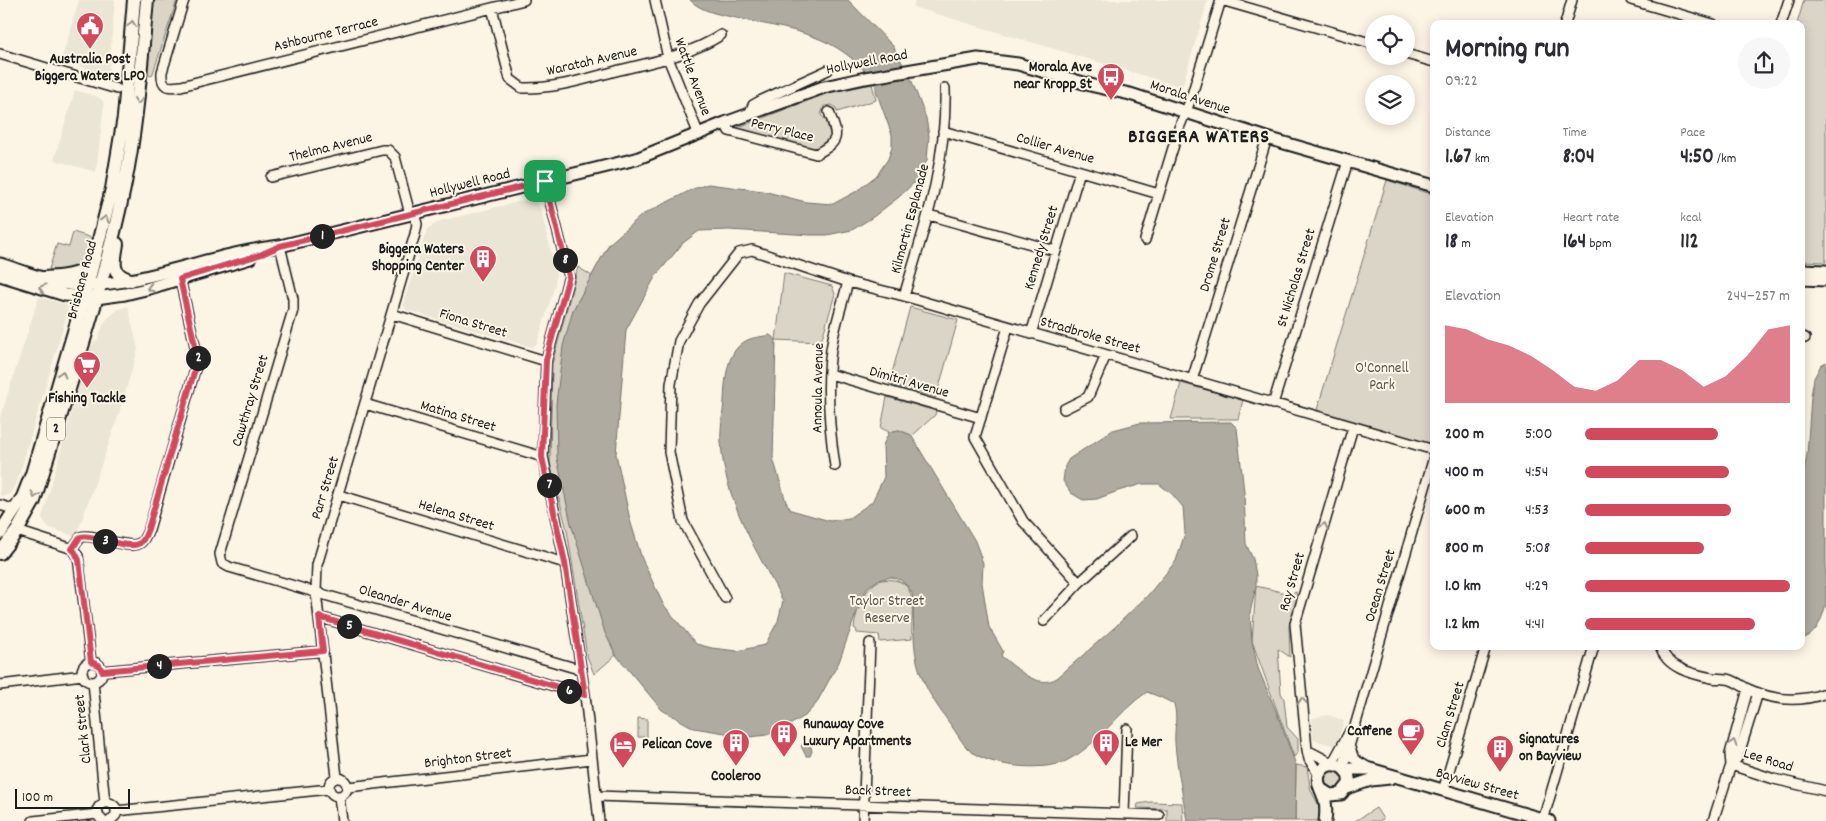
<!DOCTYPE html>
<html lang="en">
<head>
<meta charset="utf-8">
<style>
  body { margin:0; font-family:Dekko,sans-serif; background:#f7f7f7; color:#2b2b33; height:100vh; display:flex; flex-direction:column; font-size:19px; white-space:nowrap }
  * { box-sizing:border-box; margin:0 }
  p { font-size:16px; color:#7c7c81 }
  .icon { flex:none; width:28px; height:28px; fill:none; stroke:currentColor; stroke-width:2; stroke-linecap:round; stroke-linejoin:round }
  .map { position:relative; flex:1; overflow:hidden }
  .side { position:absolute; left:1430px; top:20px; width:375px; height:630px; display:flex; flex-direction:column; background:#fff; border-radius:10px; box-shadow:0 2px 12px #0003 }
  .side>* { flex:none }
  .tools { position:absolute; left:1365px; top:15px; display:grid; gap:10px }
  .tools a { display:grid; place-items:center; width:50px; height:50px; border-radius:50%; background:#fff; box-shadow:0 2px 12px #0003; font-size:25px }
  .scale { position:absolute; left:15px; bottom:12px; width:115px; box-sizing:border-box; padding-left:5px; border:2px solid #1c1c1c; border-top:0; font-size:14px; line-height:18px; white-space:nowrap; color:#1c1c1c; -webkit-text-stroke:4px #fcf5e5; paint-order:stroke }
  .pin { position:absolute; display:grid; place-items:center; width:42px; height:42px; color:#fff; margin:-21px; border-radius:10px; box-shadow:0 2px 8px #0006 }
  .km { position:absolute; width:25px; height:25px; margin:-12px; border-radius:50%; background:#222; color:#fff; font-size:14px; line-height:25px; text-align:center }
  .round { display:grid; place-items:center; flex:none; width:52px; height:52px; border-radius:26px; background:#f7f7f7 }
  .head { display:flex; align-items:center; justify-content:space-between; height:85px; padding:0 15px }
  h1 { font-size:28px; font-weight:800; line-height:38px }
  .figures { display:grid; grid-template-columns:repeat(3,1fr); gap:8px; height:85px; padding:5px 15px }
  .figures div { display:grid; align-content:center }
  .figures b { font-size:21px; font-weight:800 }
  .figures small { font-size:14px; font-weight:400 }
  .figures p { font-size:14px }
  .chart { height:140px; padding:10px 15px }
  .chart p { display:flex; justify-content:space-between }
  .chart svg { width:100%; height:90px; margin-top:5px; fill:#d1495b; opacity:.7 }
  ul { padding:0 15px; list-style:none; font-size:16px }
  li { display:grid; grid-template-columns:80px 60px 1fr; align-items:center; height:38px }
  li i { height:12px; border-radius:6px; background:#d1495b }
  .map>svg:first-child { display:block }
  .built { fill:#ebe5d6 }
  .green { fill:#dbd5c8; stroke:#7c7872 }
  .water { fill:#b0aba1; stroke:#75726c }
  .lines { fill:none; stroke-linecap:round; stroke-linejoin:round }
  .minor-casing { stroke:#1c1c1c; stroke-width:12 }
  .major-casing { stroke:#1c1c1c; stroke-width:15 }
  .highway-casing { stroke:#1c1c1c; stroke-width:16 }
  .minor { stroke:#fcf5e5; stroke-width:9 }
  .major { stroke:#fcf5e5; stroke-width:11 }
  .highway { stroke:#fcf5e5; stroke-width:12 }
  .oneway { stroke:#97938b }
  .route-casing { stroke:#fff; stroke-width:10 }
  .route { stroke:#d1495b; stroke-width:6 }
  .labels { text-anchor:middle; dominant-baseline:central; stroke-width:4; stroke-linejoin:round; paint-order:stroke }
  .shield { fill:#fcf5e5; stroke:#5f5d58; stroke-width:1 }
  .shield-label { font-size:14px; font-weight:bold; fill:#1c1c1c }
  .street-label { font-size:15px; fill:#1c1c1c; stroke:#fcf5e5 }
  .poi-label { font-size:15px; font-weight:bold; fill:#1c1c1c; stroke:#fcf5e5; text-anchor:start }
  .park-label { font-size:15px; fill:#555450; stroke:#fcf5e5 }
  .district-label { font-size:20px; font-weight:bold; letter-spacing:1px; fill:#1c1c1c; stroke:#fcf5e5 }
</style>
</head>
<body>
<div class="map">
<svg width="1826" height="821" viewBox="0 0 1826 821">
  <rect width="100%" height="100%" fill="#fcf5e5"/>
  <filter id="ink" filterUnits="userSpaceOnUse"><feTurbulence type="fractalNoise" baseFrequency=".02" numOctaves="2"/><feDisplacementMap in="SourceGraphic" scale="10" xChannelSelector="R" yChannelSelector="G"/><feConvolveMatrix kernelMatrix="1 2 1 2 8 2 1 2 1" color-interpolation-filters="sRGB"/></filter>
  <g filter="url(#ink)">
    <!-- built -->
    <path class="built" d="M79 0H115L109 70 106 72 101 73 61 61Z
      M915 0H1208L1182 87 913 7Z
      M75 90 98 97 103 101 104 105 96 172 54 160Z
      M526 200 537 203 541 210 556 274 555 285 537 344 532 347 406 310 403 304 427 229 440 221Z
      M39 297 67 305 68 311 17 482 10 494 5 496 0 495V418Z
      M128 306 138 349 117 420 76 537 48 527 42 518 88 353 95 340 97 341 103 325 107 319 117 310Z
      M1329 715 1344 721 1336 746 1313 740 1312 718Z"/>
    <!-- green -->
    <path class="green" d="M154 0H177L152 76 145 74Z
      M1804 0H1826V262L1801 261V24H1797Z
      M872 84 876 100 837 112 836 108 832 105 824 106 821 115 826 120 831 137 816 148H808L736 128 831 92Z
      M1387 180 1434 195V438L1431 448 1316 413Z
      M73 232 92 238C91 248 90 258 84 266L58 271 49 269 57 244 69 247Z
      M578 267 592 276 573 310 605 632 616 655 594 674 587 656 567 530 550 463 552 364Z
      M784 273 832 286 835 294 821 342 776 340Z
      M910 307 958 320 936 398 889 384Z
      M1181 383 1243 400 1238 419H1171Z
      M887 397 936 411 935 415 912 436 899 430 889 432 881 428Z
      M881 580C923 575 910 613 912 639L880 642 879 635 857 633 856 629 854 628C856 612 863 587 881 580Z
      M1256 586 1290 594 1296 592 1297 598 1289 626 1290 657 1278 649 1281 693 1284 699 1287 727 1298 739V752L1294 757 1252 641Z
      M638 718 647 719V737H638Z
      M1296 765 1307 767C1308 773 1309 780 1310 787 1314 801 1323 804 1319 821H1295Z
      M1325 780a9 9 0 1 1 18 0a9 9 0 1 1-18 0Z
      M1150 802 1182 803 1183 821H1167V809L1137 808 1138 804Z
      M1376 808 1383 819 1379 821H1355Z"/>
    <!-- water -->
    <path class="water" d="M690 0H848L893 46 911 79 926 118 929 136 927 160 919 178 899 197 873 217 852 230 827 235H811L729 230 699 231 683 243 655 277 626 330 616 454 630 520 642 559 663 604 696 644 712 648 737 651 765 645 778 621 783 601C757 551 724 500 721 442 720 429 723 414 724 401 725 381 726 353 744 342 751 337 762 337 770 335L776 340 773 458 786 502 791 510 830 521 849 518 872 502 884 477 883 445 889 432 899 430 911 435 975 541 983 563 982 583 989 627 1003 651 1001 656C1017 668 1037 690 1057 678L1115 627 1148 595 1176 561 1185 533 1183 507 1172 494 1159 484H1142L1118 491 1097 499 1083 500 1071 493 1063 481 1065 466 1069 459 1113 430 1140 423 1231 422 1237 428 1244 492 1246 544 1253 559 1256 575V586L1250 613 1252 641 1258 668 1276 711 1296 765 1295 821H1187C1183 795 1177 770 1175 743 1174 729 1178 718 1174 704L1160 697 1147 692C1117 712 1099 745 1066 761 1043 772 987 767 968 749 963 744 959 737 955 731 942 712 927 694 920 672 911 646 915 619 912 593L908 587 901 580 891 577 878 580 868 587 862 597 839 662 816 704 805 716 784 728 767 735 750 737 694 728 662 710 616 655 605 633 571 524 557 458 556 404 563 346 573 310 609 244 642 215 693 189 708 184 763 191 806 202 833 204 857 191 877 175 888 159 892 147V135L876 91V86C839 31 790 31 732 17 717 14 701 11 690 0Z
      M1826 362V604C1822 618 1817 636 1801 639V487L1807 455 1811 396 1814 378 1821 365Z
      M804 743 811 747 812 751 810 756H806L801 746Z"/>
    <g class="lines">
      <defs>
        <path id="minor" d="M184 0 162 72C161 87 167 88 181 86L524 0
          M655 0 668 58 699 135
          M1221 0 1374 44
          M1631 0 1713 24
          M492 8 510 79 522 88C555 89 585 79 616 71 652 62 690 55 721 35
          M1565 24 1572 0
          M1781 24 1789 0
          M0 54 117 89
          M1406 54 1434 62
          M749 115 753 105 762 100 828 70
          M725 123 729 131 816 154C841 141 838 136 829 112
          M943 131 1159 194
          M271 177 382 150H388L395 157 410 214
          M545 181 569 276 546 361 543 457 565 563 585 695 599 821
          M929 215 1056 251
          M1145 240 1179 128 1190 101 1221 0
          M280 246 293 299V310L220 554 222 563 229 567 582 670
          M904 296C925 226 947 163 945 88
          M392 314 546 361
          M1008 327 975 437 1023 521 1079 583
          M1031 334 1080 171
          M1801 336 1805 338
          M830 374 981 418
          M1192 380 1267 138
          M365 404 543 457
          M1273 404 1348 161
          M1064 409 1088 397 1106 355
          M835 466C829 427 825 378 833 338 837 319 843 301 848 282
          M339 495 565 563
          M0 505 16 510
          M17 531 67 547 72 549 78 556 91 662
          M72 549 81 537C92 532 128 551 140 543 144 541 146 534 149 529L198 359 180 279
          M725 598 683 521 669 452 671 384 679 341 699 304 739 253 752 250 848 282 904 296 1434 450
          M319 617 585 695
          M1044 621 1079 583 1131 536
          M1660 646C1666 668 1692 674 1712 678 1718 679 1725 678 1731 680 1737 682 1742 686 1748 689 1774 701 1799 703 1826 693
          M82 672a10 10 0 1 1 20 0a10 10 0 1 1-20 0Z
          M102 671 323 651
          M93 682 105 803
          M0 685 83 675
          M1350 748 1354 759 1369 768
          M1307 750 1326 760 1330 765
          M1332 764 1350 731
          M1731 765 1774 779 1826 791
          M1731 765 1738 757 1758 693
          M1343 767 1434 457
          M1319 775 1309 759 1307 750 1295 624 1353 427
          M337 777 316 592 317 565 415 234 417 224 414 213
          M329 787a9 9 0 1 1 18 0a9 9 0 1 1-18 0Z
          M348 787 592 759
          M1443 791 1486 646
          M339 796 342 821
          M596 796 1159 815
          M116 811 329 789
          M1124 814 1127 729
          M1543 820 1594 646
          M33 821 98 814
          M103 821 99 817 97 810C101 801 110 800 116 808V815L110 821
          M863 821 870 643
          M1713 821 1731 765 1730 754 1748 689"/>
        <path id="major" d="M0 264C25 272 51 283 78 285 106 286 134 280 161 273 200 263 239 251 280 246L636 159 725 123 824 87 865 78 978 59 1018 64 1094 86 1130 94 1267 138 1434 186
          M1801 270 1826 271
          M0 275 65 295 96 298 125 294 146 289 250 258
          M1801 279 1826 280
          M1345 769H1370L1549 821
          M1347 788 1371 780 1390 778
          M1321 789 1330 795 1341 794 1349 784C1352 766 1327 756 1319 775 1316 784 1323 793 1325 801 1326 808 1326 815 1325 821"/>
        <path id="highway" d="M117 244C114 262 110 275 131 280
          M44 278C61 277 77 276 92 266
          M0 533 23 497 32 474 84 298 112 189 124 117 134 0
          M0 553 17 531 34 501C65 398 102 294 124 188 137 126 141 63 147 0"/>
      </defs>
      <!-- minor casing -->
      <use href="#minor" class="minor-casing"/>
      <!-- major casing -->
      <use href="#major" class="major-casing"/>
      <!-- highway casing -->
      <use href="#highway" class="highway-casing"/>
      <!-- minor -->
      <use href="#minor" class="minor"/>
      <!-- major -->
      <use href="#major" class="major"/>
      <!-- highway -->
      <use href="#highway" class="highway"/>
    </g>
    <!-- one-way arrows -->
    <defs><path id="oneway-chevron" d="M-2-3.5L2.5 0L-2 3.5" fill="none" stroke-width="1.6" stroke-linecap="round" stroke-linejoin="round" transform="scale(1.25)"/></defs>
    <g class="oneway">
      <use href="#oneway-chevron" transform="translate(132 24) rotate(-86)"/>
      <use href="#oneway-chevron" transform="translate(138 101) rotate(97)"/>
      <use href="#oneway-chevron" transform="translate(105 219) rotate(-76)"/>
      <use href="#oneway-chevron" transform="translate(42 288) rotate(-163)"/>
      <use href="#oneway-chevron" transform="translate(150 288) rotate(164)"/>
      <use href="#oneway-chevron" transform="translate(62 374) rotate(-73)"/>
      <use href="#oneway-chevron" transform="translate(35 495) rotate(108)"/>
      <use href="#oneway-chevron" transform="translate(1324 526) rotate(-74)"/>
      <use href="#oneway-chevron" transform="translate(1302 701) rotate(-95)"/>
      <use href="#oneway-chevron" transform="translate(1733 743) rotate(-74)"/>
    </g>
  </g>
  <g class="lines" filter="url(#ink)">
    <defs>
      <path id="route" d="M545 181 569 276 546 360 542 457 565 563 585 695 319 617 323 651 102 671 99 665 91 662 79 560 75 552 72 549 80 537C93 533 128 551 140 543 144 541 146 534 148 529L198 359 180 279 262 254 280 246Z"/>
    </defs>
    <!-- route casing -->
    <use href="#route" class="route-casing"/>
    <!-- route -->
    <use href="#route" class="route"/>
  </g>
  <!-- icons -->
  <defs>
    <symbol id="civic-pin" viewBox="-11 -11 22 30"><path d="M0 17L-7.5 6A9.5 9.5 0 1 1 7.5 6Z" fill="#d1495b" stroke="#fcf5e5"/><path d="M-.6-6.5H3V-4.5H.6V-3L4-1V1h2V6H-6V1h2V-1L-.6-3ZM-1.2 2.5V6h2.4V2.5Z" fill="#fff"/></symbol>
    <symbol id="bus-pin" viewBox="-11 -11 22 30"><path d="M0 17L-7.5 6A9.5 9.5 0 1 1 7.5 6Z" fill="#d1495b" stroke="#fcf5e5"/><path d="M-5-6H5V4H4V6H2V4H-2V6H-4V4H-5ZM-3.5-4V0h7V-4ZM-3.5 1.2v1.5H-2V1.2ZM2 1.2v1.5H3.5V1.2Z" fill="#fff"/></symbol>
    <symbol id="building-pin" viewBox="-11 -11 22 30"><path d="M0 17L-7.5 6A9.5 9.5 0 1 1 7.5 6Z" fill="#d1495b" stroke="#fcf5e5"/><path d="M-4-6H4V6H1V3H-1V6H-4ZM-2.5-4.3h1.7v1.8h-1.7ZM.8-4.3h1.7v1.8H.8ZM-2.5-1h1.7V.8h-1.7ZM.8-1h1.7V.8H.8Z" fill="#fff"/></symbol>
    <symbol id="supermarket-pin" viewBox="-11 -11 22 30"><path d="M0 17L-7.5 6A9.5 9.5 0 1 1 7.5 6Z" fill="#d1495b" stroke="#fcf5e5"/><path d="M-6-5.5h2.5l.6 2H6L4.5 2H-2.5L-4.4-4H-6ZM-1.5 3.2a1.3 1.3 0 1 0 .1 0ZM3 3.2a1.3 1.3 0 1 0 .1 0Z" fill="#fff"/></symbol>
    <symbol id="cafe-pin" viewBox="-11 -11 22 30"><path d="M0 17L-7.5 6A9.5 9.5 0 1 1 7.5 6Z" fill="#d1495b" stroke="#fcf5e5"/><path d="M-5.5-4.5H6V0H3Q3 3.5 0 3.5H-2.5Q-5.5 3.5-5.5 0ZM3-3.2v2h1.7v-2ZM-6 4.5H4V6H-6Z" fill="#fff"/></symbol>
    <symbol id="hotel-pin" viewBox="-11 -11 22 30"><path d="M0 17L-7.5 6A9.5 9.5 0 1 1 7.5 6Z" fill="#d1495b" stroke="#fcf5e5"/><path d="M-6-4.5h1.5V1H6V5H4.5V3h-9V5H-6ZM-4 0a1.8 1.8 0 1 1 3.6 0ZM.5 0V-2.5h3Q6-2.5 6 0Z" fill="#fff"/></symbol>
  </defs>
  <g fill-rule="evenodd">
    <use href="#civic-pin" x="74" y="10" width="32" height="43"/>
    <use href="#bus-pin" x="1095" y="61" width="32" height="43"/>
    <use href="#building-pin" x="467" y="243" width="32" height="43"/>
    <use href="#supermarket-pin" x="71" y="349" width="32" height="43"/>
    <use href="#cafe-pin" x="1395" y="716" width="32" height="43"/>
    <use href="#building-pin" x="768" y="718" width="32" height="43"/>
    <use href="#building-pin" x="720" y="727" width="32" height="43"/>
    <use href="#building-pin" x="1090" y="727" width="32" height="43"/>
    <use href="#hotel-pin" x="607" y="729" width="32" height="43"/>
    <use href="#building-pin" x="1484" y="733" width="32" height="43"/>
  </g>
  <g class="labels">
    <!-- shield labels -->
    <rect class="shield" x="47" y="417.5" width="18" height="23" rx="4"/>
    <g class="shield-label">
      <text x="56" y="429">2</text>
    </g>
    <!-- street labels -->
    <g class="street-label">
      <text transform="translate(326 35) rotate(-14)">Ashbourne Terrace</text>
      <text transform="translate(592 62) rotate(-13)">Waratah Avenue</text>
      <text transform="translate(867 63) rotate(-11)">Hollywell Road</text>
      <text transform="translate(692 77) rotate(70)">Wattle Avenue</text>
      <text transform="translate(1190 98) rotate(18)">Morala Avenue</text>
      <text transform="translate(782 131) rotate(14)">Perry Place</text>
      <text transform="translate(331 148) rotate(-14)">Thelma Avenue</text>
      <text transform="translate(1055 149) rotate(16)">Collier Avenue</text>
      <text transform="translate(470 184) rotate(-14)">Hollywell Road</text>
      <text transform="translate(911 219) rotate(-75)">Kilmartin Esplanade</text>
      <text transform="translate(1042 248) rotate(-73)">Kennedy Street</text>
      <text transform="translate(1216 255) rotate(-73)">Drome Street</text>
      <text transform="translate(1297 278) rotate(-73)">St Nicholas Street</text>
      <text transform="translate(83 280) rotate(-75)">Brisbane Road</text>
      <text transform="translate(473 324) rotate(17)">Fiona Street</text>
      <text transform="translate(1090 336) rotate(16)">Stradbroke Street</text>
      <text transform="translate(909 383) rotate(16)">Dimitri Avenue</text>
      <text transform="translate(819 388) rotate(-89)">Annoula Avenue</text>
      <text transform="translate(251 401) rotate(-73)">Cawthray Street</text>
      <text transform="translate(458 417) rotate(17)">Matina Street</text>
      <text transform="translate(326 488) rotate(-73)">Parr Street</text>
      <text transform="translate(456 516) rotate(17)">Helena Street</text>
      <text transform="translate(1293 582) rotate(-74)">Ray Street</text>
      <text transform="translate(1381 586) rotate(-73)">Ocean Street</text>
      <text transform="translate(405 604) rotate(17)">Oleander Avenue</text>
      <text transform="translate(1451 715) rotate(-73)">Clam Street</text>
      <text transform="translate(84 729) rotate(-96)">Clark Street</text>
      <text transform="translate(468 759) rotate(-7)">Brighton Street</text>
      <text transform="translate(1768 761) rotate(17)">Lee Road</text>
      <text transform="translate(1477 785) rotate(16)">Bayview Street</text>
      <text transform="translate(878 792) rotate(2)">Back Street</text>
    </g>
    <!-- poi labels -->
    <g class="poi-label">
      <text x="90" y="60" text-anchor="middle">Australia Post<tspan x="90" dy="17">Biggera Waters LPO</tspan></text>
      <text x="1092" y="68" text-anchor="end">Morala Ave<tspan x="1092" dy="17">near Kropp St</tspan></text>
      <text x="464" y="250" text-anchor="end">Biggera Waters<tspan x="464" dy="17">Shopping Center</tspan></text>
      <text x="87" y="399" text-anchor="middle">Fishing Tackle</text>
      <text x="803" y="725">Runaway Cove<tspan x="803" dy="17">Luxury Apartments</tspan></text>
      <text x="1392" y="732" text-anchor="end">Caffene</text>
      <text x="1519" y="740">Signatures<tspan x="1519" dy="17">on Bayview</tspan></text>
      <text x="1125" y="743">Le Mer</text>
      <text x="642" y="745">Pelican Cove</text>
      <text x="736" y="777" text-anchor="middle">Cooleroo</text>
    </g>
    <!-- park labels -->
    <g class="park-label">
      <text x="1382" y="369">O'Connell<tspan x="1382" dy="17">Park</tspan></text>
      <text x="887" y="602">Taylor Street<tspan x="887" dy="17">Reserve</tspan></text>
    </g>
    <!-- district labels -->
    <g class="district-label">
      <text x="1199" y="138">BIGGERA WATERS</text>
    </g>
  </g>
</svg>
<div class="tools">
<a><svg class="icon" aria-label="locate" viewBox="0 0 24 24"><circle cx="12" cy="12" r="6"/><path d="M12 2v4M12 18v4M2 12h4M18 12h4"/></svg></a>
<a><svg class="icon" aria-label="layers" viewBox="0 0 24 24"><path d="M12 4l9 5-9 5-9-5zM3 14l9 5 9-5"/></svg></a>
</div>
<div class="scale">100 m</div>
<div class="pin" style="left:545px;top:181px;background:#1e9e55"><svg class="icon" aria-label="arrive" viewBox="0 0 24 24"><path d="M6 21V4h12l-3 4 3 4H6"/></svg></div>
<b class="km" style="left:322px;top:236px">1</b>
<b class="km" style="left:198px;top:358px">2</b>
<b class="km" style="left:105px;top:541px">3</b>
<b class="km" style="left:159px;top:666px">4</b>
<b class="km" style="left:349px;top:626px">5</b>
<b class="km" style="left:569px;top:691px">6</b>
<b class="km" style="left:549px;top:485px">7</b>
<b class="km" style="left:565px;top:260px">8</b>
<section class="side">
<div class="head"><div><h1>Morning run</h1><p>09:22</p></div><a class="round"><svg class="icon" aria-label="share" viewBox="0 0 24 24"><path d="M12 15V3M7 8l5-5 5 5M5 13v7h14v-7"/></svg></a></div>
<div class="figures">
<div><p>Distance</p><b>1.67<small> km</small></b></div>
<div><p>Time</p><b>8:04</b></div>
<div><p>Pace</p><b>4:50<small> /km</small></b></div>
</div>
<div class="figures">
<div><p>Elevation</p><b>18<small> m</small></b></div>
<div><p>Heart rate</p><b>164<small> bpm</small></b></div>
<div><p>kcal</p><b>112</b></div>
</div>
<div class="chart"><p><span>Elevation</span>244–257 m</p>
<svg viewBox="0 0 160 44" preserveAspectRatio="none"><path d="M0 44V6L10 8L20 13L30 16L40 21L50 28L60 36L70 38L80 33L90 23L100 23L110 28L120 36L130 31L140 21L150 8L160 6V44z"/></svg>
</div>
<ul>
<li><b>200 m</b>5:00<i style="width:65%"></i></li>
<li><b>400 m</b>4:54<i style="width:70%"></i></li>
<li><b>600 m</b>4:53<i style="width:71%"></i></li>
<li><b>800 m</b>5:08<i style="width:58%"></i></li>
<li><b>1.0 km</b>4:29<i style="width:100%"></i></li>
<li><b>1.2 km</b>4:41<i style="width:83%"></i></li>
</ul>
</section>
</div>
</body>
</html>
